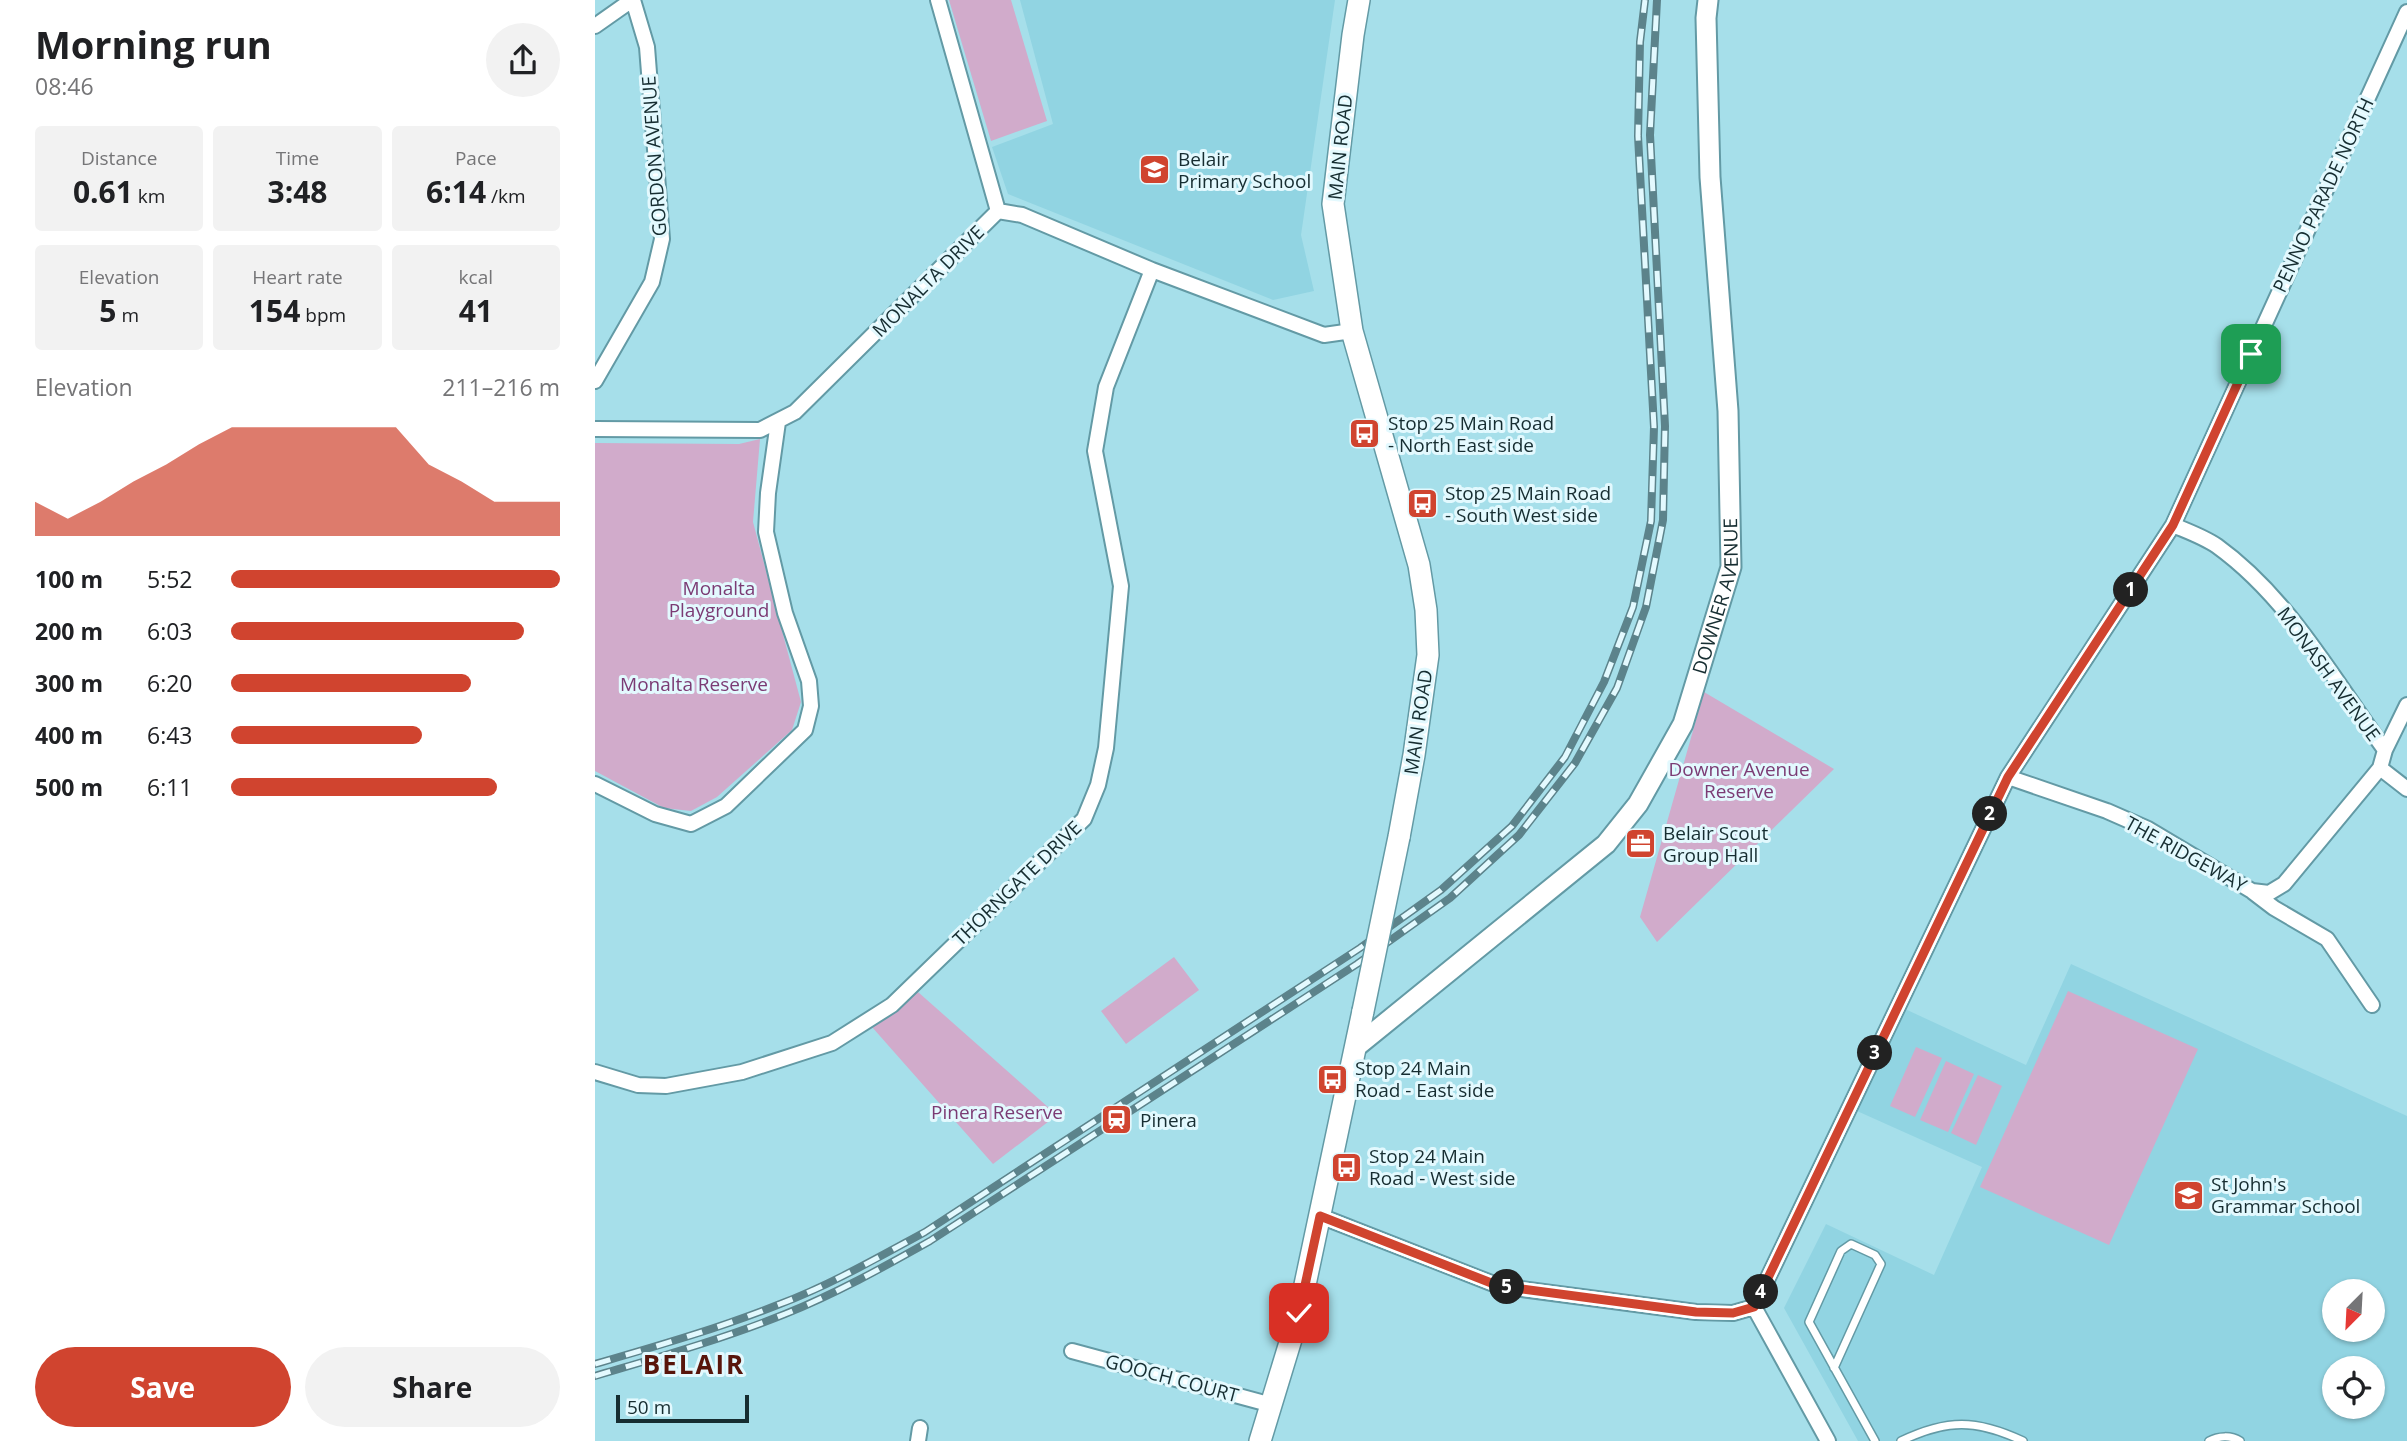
<!DOCTYPE html>
<html lang="en">
<head>
<meta charset="utf-8">
<style>
  body { margin:0; font-family:"Open Sans",sans-serif; background:#f2f2f2; color:#202124; height:100vh; display:flex; flex-direction:column; font-size:26px; white-space:nowrap }
  * { box-sizing:border-box; margin:0 }
  p { font-size:23px; color:#757577 }
  .icon { flex:none; width:38px; height:38px; fill:none; stroke:currentColor; stroke-width:2; stroke-linecap:round; stroke-linejoin:round }
  .map { position:relative; flex:1; overflow:hidden }
  .drawer { display:flex; flex-direction:column; background:#fff; width:595px }
  .drawer>* { flex:none }
  .needle { width:46px; rotate:204deg }
  .fabs { position:absolute; left:1727px; top:1279px; display:grid; gap:14px }
  .fabs a { display:grid; place-items:center; width:63px; height:63px; border-radius:50%; background:#fff; box-shadow:0 2px 5px #0004; font-size:35px }
  .scale { position:absolute; left:21px; bottom:18px; width:133px; box-sizing:border-box; padding-left:7px; border:4px solid #162d31; border-top:0; font-size:19px; line-height:24px; white-space:nowrap; color:#162d31; -webkit-text-stroke:5px #e3f9fe; paint-order:stroke }
  .pin { position:absolute; display:grid; place-items:center; width:60px; height:60px; color:#fff; margin:-30px; border-radius:14px; box-shadow:0 4px 10px #0006 }
  .km { position:absolute; width:35px; height:35px; margin:-18px; border-radius:50%; background:#222; color:#fff; font-size:19px; line-height:35px; text-align:center }
  .round { display:grid; place-items:center; flex:none; width:74px; height:74px; border-radius:37px; background:#f2f2f2 }
  .summary { display:flex; align-items:center; justify-content:space-between; height:119px; padding:0 35px }
  h1 { font-size:38px; font-weight:700; line-height:52px }
  .figures { display:grid; grid-template-columns:repeat(3,1fr); gap:10px; height:119px; padding:7px 35px }
  .figures div { display:grid; align-content:center; border-radius:7px; background:#f2f2f2; text-align:center }
  .figures b { font-size:30px; font-weight:700 }
  .figures small { font-size:19px; font-weight:400 }
  .figures p { font-size:19px }
  .chart { height:196px; padding:14px 35px }
  .chart p { display:flex; justify-content:space-between }
  .chart svg { width:100%; height:126px; margin-top:7px; fill:#d0442f; opacity:.7 }
  .cta { display:flex; gap:14px; margin-top:auto; padding:14px 35px }
  .cta a { flex:1; height:80px; border-radius:42px; background:#d0442f; color:#fff; font-size:28px; font-weight:700; line-height:80px; text-align:center }
  .cta a+a { background:#f2f2f2; color:#202124 }
  ul { padding:0 35px; list-style:none; font-size:23px }
  li { display:grid; grid-template-columns:112px 84px 1fr; align-items:center; height:52px }
  li i { height:18px; border-radius:9px; background:#d0442f }
  main { display:flex; flex:1; min-height:0 }
  .map>svg:first-child { display:block }
  .built { fill:#91d4e2; fill-rule:evenodd }
  .green { fill:#d1abcb }
  .lines { fill:none; stroke-linecap:round; stroke-linejoin:round }
  .service-casing { stroke:#639aa5; stroke-width:10 }
  .minor-casing { stroke:#639aa5; stroke-width:18 }
  .tertiary-casing { stroke:#639aa5; stroke-width:23 }
  .secondary-casing { stroke:#639aa5; stroke-width:24 }
  .service { stroke:#fff; stroke-width:7 }
  .minor { stroke:#fff; stroke-width:14 }
  .tertiary { stroke:#fff; stroke-width:19 }
  .secondary { stroke:#fff; stroke-width:21 }
  .rail-casing { stroke:#5c838b; stroke-width:8 }
  .rail { stroke:#e3f9fe; stroke-width:5; stroke-dasharray:16; stroke-linecap:butt }
  .secondary-bridge-casing { stroke:#639aa5; stroke-width:24; stroke-linecap:butt }
  .secondary-bridge { stroke:#fff; stroke-width:21 }
  .route-casing { stroke:#fff; stroke-width:14 }
  .route { stroke:#d0442f; stroke-width:9 }
  .labels { text-anchor:middle; dominant-baseline:central; stroke-width:6; stroke-linejoin:round; paint-order:stroke }
  .street-label { font-size:19px; fill:#162d31; stroke:#e3f9fe }
  .poi-label { font-size:19px; fill:#162d31; stroke:#e3f9fe; text-anchor:start }
  .park-label { font-size:19px; fill:#7b3b74; stroke:#e3f9fe }
  .district-label { font-size:26px; font-weight:bold; letter-spacing:2px; fill:#58150b; stroke:#e3f9fe }
</style>
</head>
<body>
<main>
<section class="drawer">
<div class="summary"><div><h1>Morning run</h1><p>08:46</p></div><a class="round"><svg class="icon" aria-label="share" viewBox="0 0 24 24"><path d="M12 15V3M7 8l5-5 5 5M5 13v7h14v-7"/></svg></a></div>
<div class="figures">
<div><p>Distance</p><b>0.61<small> km</small></b></div>
<div><p>Time</p><b>3:48</b></div>
<div><p>Pace</p><b>6:14<small> /km</small></b></div>
</div>
<div class="figures">
<div><p>Elevation</p><b>5<small> m</small></b></div>
<div><p>Heart rate</p><b>154<small> bpm</small></b></div>
<div><p>kcal</p><b>41</b></div>
</div>
<div class="chart"><p><span>Elevation</span>211–216 m</p>
<svg viewBox="0 0 160 44" preserveAspectRatio="none"><path d="M0 44V32L10 38L20 32L30 25L40 19L50 12L60 6L70 6L80 6L90 6L100 6L110 6L120 19L130 25L140 32L150 32L160 32V44z"/></svg>
</div>
<ul>
<li><b>100 m</b>5:52<i style="width:100%"></i></li>
<li><b>200 m</b>6:03<i style="width:89%"></i></li>
<li><b>300 m</b>6:20<i style="width:73%"></i></li>
<li><b>400 m</b>6:43<i style="width:58%"></i></li>
<li><b>500 m</b>6:11<i style="width:81%"></i></li>
</ul>
<div class="cta"><a>Save</a><a>Share</a></div>
</section>
<div class="map">
<svg width="1812" height="1441" viewBox="0 0 1812 1441">
  <rect width="100%" height="100%" fill="#a6dfea"/>
  <!-- built -->
  <path class="built" d="M425 0H740L706 235 719 291 678 300 413 194 397 147 458 124Z
    M1476 964 1812 1116V1441H1263L1189 1308 1231 1224 1339 1275 1387 1167 1262 1111 1310 1009 1431 1065ZM1740 1292H1778V1330H1740ZM1740 1368H1778V1407H1740Z"/>
  <!-- green -->
  <path class="green" d="M354 0H416L452 121 396 141Z
    M165 439 158 522 206 702 197 730 122 797 96 811 69 808 0 771V443L144 444Z
    M1109 692 1239 769 1062 942 1045 917Z
    M579 957 604 990 531 1044 506 1011Z
    M1473 991 1603 1049 1514 1245 1385 1187Z
    M323 992 462 1115 398 1164 277 1027Z
    M1321 1047 1347 1058 1320 1117 1295 1106Z
    M1351 1061 1379 1074 1353 1132 1325 1120Z
    M1383 1075 1407 1086 1381 1145 1356 1133Z"/>
  <g class="lines">
    <defs>
      <path id="service" d="M1239 1368 1286 1264 1280 1255 1256 1244 1246 1251 1214 1322 1280 1441
        M1306 1441C1352 1419 1381 1419 1428 1441
        M1614 1441C1623 1436 1636 1435 1645 1441"/>
      <path id="minor" d="M343 0 403 211
        M0 26 37 0
        M0 381 57 282 67 239 52 47 38 0
        M0 429 165 430 200 412 403 211 427 215 557 270 729 335 757 331
        M1578 525C1592 531 1609 537 1622 546 1694 598 1738 679 1790 750
        M1785 768 1812 789
        M1413 777 1512 811 1553 829 1657 891 1674 893 1689 884 1785 768 1790 750 1812 705
        M0 784 60 814 96 824 131 806 210 730 216 706 214 681 190 613 171 532 173 493 183 422
        M1658 892 1679 908 1732 939 1777 1005
        M0 1072 43 1085 71 1086 147 1072 237 1043 297 1005 489 819 503 785 511 748 526 586 500 451 511 387 557 270
        M725 1216 904 1286 1101 1312 1138 1313 1159 1307 1233 1441
        M1159 1307 1413 777 1578 525 1812 12
        M477 1351 677 1405
        M323 1441 325 1428"/>
      <g id="tertiary">
        <path id="s1" d="M761 1047 1011 844 1043 804 1088 724 1136 567 1133 411 1115 177 1111 18 1113 0"/>
      </g>
      <path id="secondary" d="M764 0 758 35 738 204 757 331 824 565 831 610 833 655 819 755 804 837
        M665 1441 704 1313 768 1011"/>
    </defs>
    <!-- service casing -->
    <use href="#service" class="service-casing"/>
    <!-- minor casing -->
    <use href="#minor" class="minor-casing"/>
    <!-- tertiary casing -->
    <use href="#tertiary" class="tertiary-casing"/>
    <!-- secondary casing -->
    <use href="#secondary" class="secondary-casing"/>
    <!-- service -->
    <use href="#service" class="service"/>
    <!-- minor -->
    <use href="#minor" class="minor"/>
    <!-- tertiary -->
    <use href="#tertiary" class="tertiary"/>
    <!-- secondary -->
    <use href="#secondary" class="secondary"/>
    <defs>
      <path id="rail" d="M0 1364C62 1346 125 1328 185 1304 235 1285 282 1258 330 1232L765 948 846 890 917 826 970 757 1009 682 1038 607 1056 521 1059 427 1043 136 1045 42 1050 0
        M0 1376C64 1357 128 1339 190 1314 240 1294 287 1268 335 1241L762 964 855 898 924 835 980 763 1022 688 1051 607 1068 520 1070 426 1055 135 1062 0"/>
    </defs>
    <!-- rail casing -->
    <use href="#rail" class="rail-casing"/>
    <!-- rail -->
    <use href="#rail" class="rail"/>
    <defs>
      <path id="secondary-bridge" d="M768 1011 804 837"/>
    </defs>
    <!-- secondary-bridge casing -->
    <use href="#secondary-bridge" class="secondary-bridge-casing"/>
    <!-- secondary-bridge -->
    <use href="#secondary-bridge" class="secondary-bridge"/>
  </g>
  <g class="lines">
    <defs>
      <path id="route" d="M704 1313 725 1216 904 1286 1101 1312 1138 1313 1159 1307 1413 777 1578 525 1656 354"/>
    </defs>
    <!-- route casing -->
    <use href="#route" class="route-casing"/>
    <!-- route -->
    <use href="#route" class="route"/>
  </g>
  <!-- icons -->
  <defs>
    <symbol id="school-square" viewBox="-11 -11 22 22"><rect x="-9" y="-9" width="18" height="18" rx="4" fill="#d0442f" stroke="#e3f9fe"/><path d="M0-5L7-2L0 1L-7-2ZM-4 1L0 2.5L4 1V4Q0 6-4 4Z" fill="#fff"/></symbol>
    <symbol id="bus-square" viewBox="-11 -11 22 22"><rect x="-9" y="-9" width="18" height="18" rx="4" fill="#d0442f" stroke="#e3f9fe"/><path d="M-5-6H5V4H4V6H2V4H-2V6H-4V4H-5ZM-3.5-4V0h7V-4ZM-3.5 1.2v1.5H-2V1.2ZM2 1.2v1.5H3.5V1.2Z" fill="#fff"/></symbol>
    <symbol id="office-square" viewBox="-11 -11 22 22"><rect x="-9" y="-9" width="18" height="18" rx="4" fill="#d0442f" stroke="#e3f9fe"/><path d="M-6-3h4V-5.5h4V-3h4V5H-6ZM-1-4.5V-3h2v-1.5ZM-6 0V1H6V0Z" fill="#fff"/></symbol>
    <symbol id="station-square" viewBox="-11 -11 22 22"><rect x="-9" y="-9" width="18" height="18" rx="4" fill="#d0442f" stroke="#e3f9fe"/><path d="M-3-6H3Q5-6 5-4V2Q5 4 3 4L4.5 6H3L1.5 4h-3L-3 6H-4.5L-3 4Q-5 4-5 2V-4Q-5-6-3-6ZM-3.5-4v3h7v-3ZM-3.5 1v1.5H-2V1ZM2 1v1.5H3.5V1Z" fill="#fff"/></symbol>
  </defs>
  <g fill-rule="evenodd">
    <use href="#school-square" x="542" y="152" width="35" height="35"/>
    <use href="#bus-square" x="752" y="416" width="35" height="35"/>
    <use href="#bus-square" x="810" y="486" width="35" height="35"/>
    <use href="#office-square" x="1028" y="826" width="35" height="35"/>
    <use href="#bus-square" x="720" y="1062" width="35" height="35"/>
    <use href="#station-square" x="504" y="1102" width="35" height="35"/>
    <use href="#bus-square" x="734" y="1150" width="35" height="35"/>
    <use href="#school-square" x="1576" y="1178" width="35" height="35"/>
  </g>
  <g class="labels">
    <!-- street labels -->
    <g class="street-label">
      <text transform="translate(745 147) rotate(-84)">MAIN ROAD</text>
      <text transform="translate(59 156) rotate(-94)">GORDON AVENUE</text>
      <text transform="translate(1728 195) rotate(-65)">PENNO PARADE NORTH</text>
      <text transform="translate(333 281) rotate(-45)">MONALTA DRIVE</text>
      <text stroke="none"><textPath href="#s1" startOffset="598">DOWNER AVENUE</textPath></text>
      <text transform="translate(1734 674) rotate(54)">MONASH AVENUE</text>
      <text transform="translate(823 722) rotate(-82)">MAIN ROAD</text>
      <text transform="translate(1591 854) rotate(29)">THE RIDGEWAY</text>
      <text transform="translate(422 883) rotate(-44)">THORNGATE DRIVE</text>
      <text transform="translate(577 1378) rotate(15)">GOOCH COURT</text>
    </g>
    <!-- poi labels -->
    <g class="poi-label">
      <text x="583" y="159">Belair<tspan x="583" dy="22">Primary School</tspan></text>
      <text x="793" y="423">Stop 25 Main Road<tspan x="793" dy="22">- North East side</tspan></text>
      <text x="850" y="493">Stop 25 Main Road<tspan x="850" dy="22">- South West side</tspan></text>
      <text x="1068" y="833">Belair Scout<tspan x="1068" dy="22">Group Hall</tspan></text>
      <text x="760" y="1068">Stop 24 Main<tspan x="760" dy="22">Road - East side</tspan></text>
      <text x="545" y="1120">Pinera</text>
      <text x="774" y="1156">Stop 24 Main<tspan x="774" dy="22">Road - West side</tspan></text>
      <text x="1616" y="1184">St John's<tspan x="1616" dy="22">Grammar School</tspan></text>
    </g>
    <!-- park labels -->
    <g class="park-label">
      <text x="124" y="588">Monalta<tspan x="124" dy="22">Playground</tspan></text>
      <text x="99" y="684">Monalta Reserve</text>
      <text x="1144" y="769">Downer Avenue<tspan x="1144" dy="22">Reserve</tspan></text>
      <text x="402" y="1112">Pinera Reserve</text>
    </g>
    <!-- district labels -->
    <g class="district-label">
      <text x="99" y="1364">BELAIR</text>
    </g>
  </g>
</svg>
<div class="fabs">
<a><svg class="needle" viewBox="-14 -14 28 28"><path d="M0-13l5 13h-10z" fill="#e53935"/><path d="M0 13l5-13h-10z" fill="#757577"/></svg></a>
<a><svg class="icon" aria-label="locate" viewBox="0 0 24 24"><circle cx="12" cy="12" r="6"/><path d="M12 2v4M12 18v4M2 12h4M18 12h4"/></svg></a>
</div>
<div class="scale">50 m</div>
<div class="pin" style="left:1656px;top:354px;background:#1e9e55"><svg class="icon" aria-label="arrive" viewBox="0 0 24 24"><path d="M6 21V4h12l-3 4 3 4H6"/></svg></div>
<div class="pin" style="left:704px;top:1313px;background:#d93025"><svg class="icon" aria-label="check" viewBox="0 0 24 24"><path d="M5 12l5 5 9-10"/></svg></div>
<b class="km" style="left:1536px;top:590px">1</b>
<b class="km" style="left:1395px;top:814px">2</b>
<b class="km" style="left:1280px;top:1053px">3</b>
<b class="km" style="left:1166px;top:1292px">4</b>
<b class="km" style="left:912px;top:1287px">5</b>
</div>
</main>
</body>
</html>
